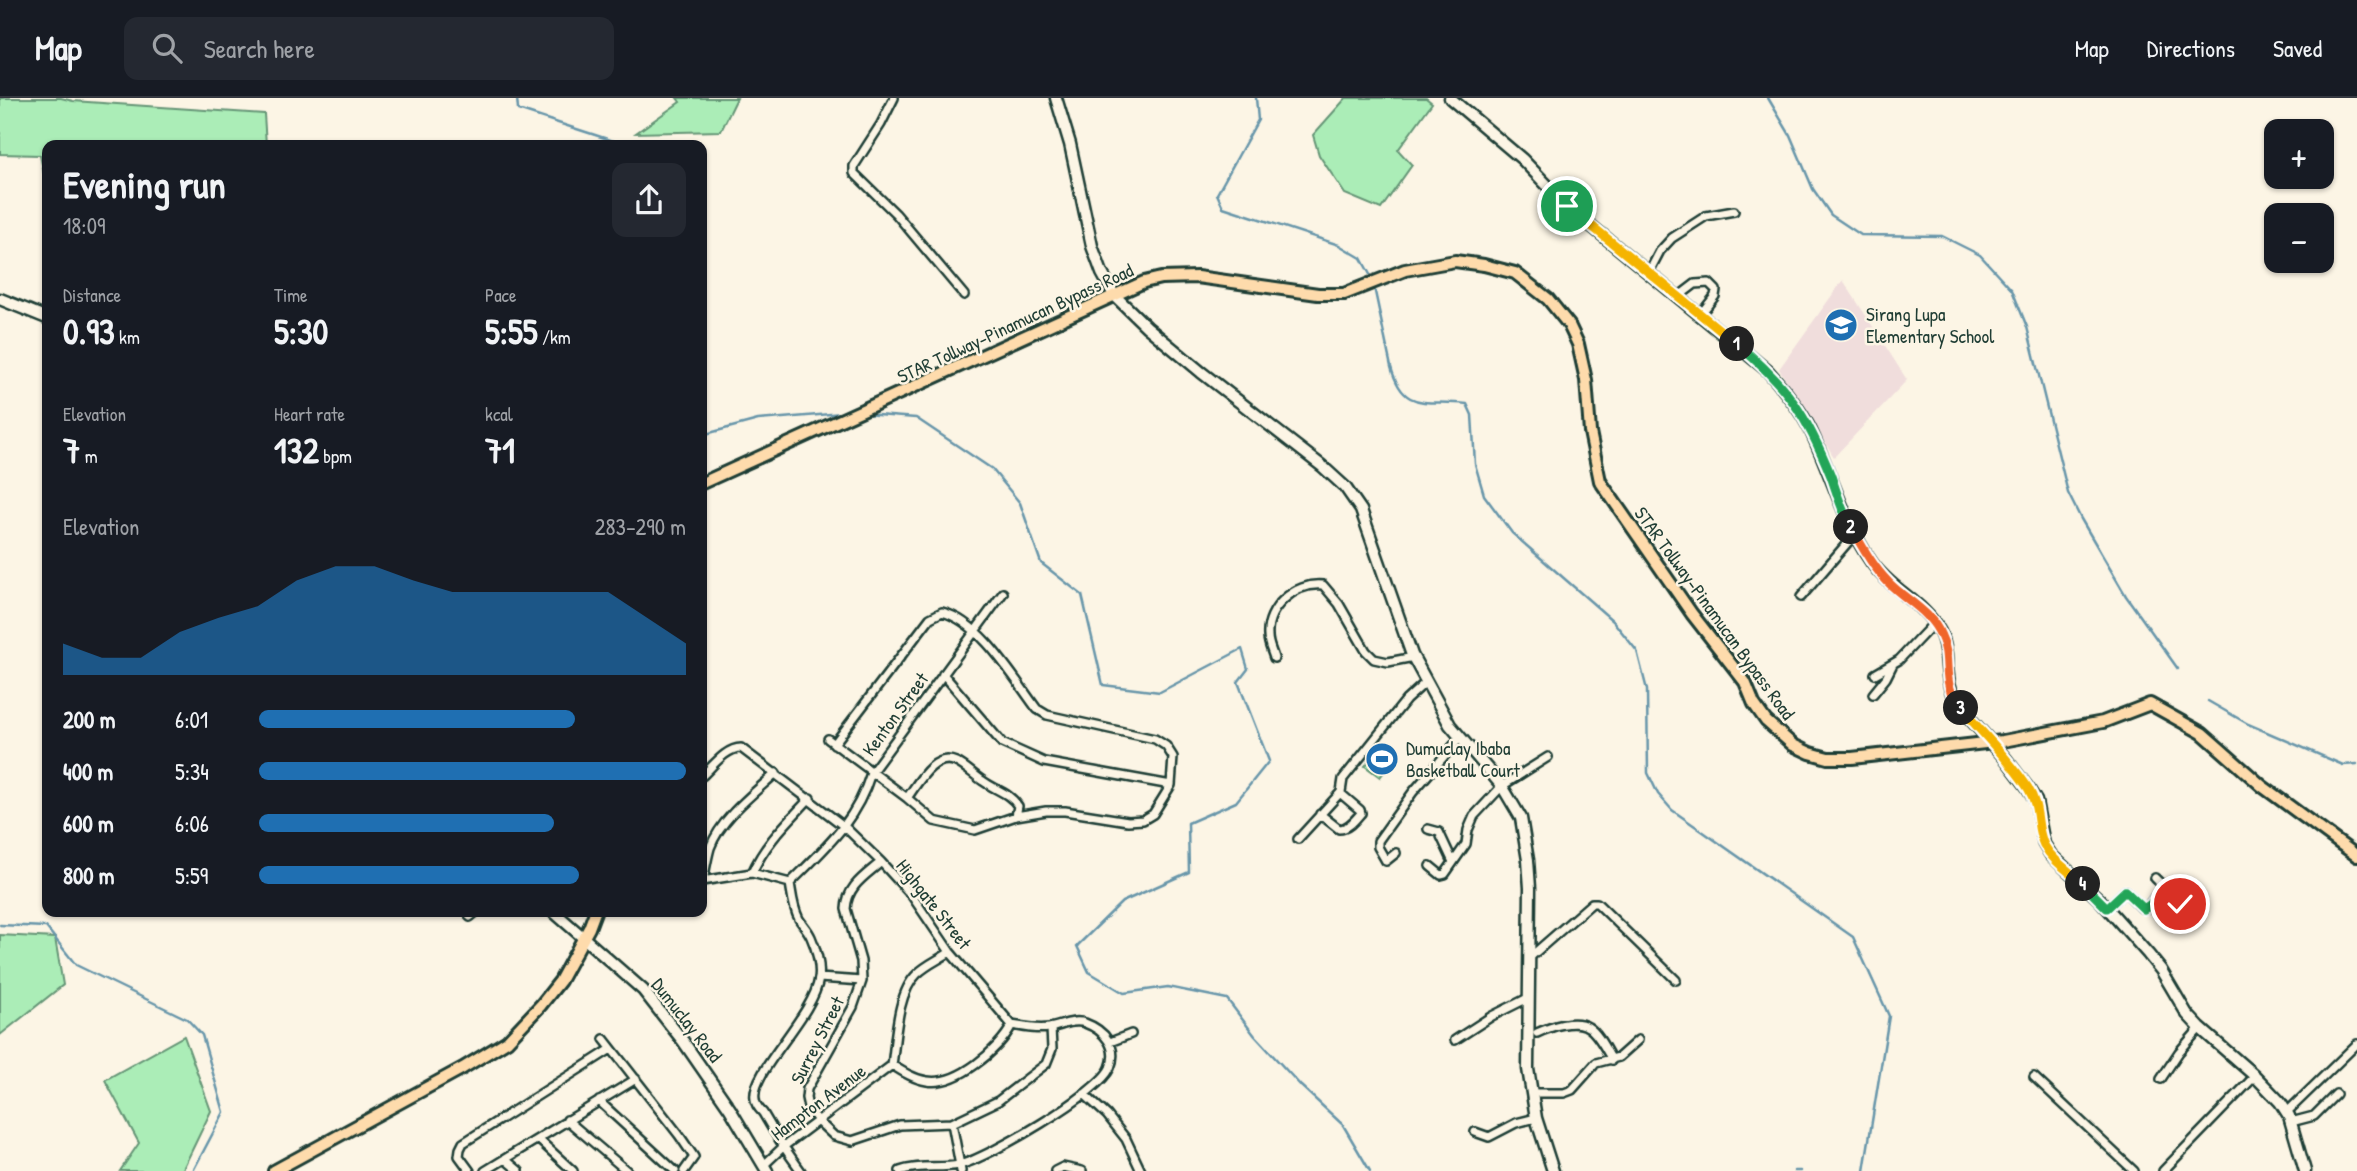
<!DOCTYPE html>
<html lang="en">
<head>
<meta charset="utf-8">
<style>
  body { margin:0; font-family:"Patrick Hand",sans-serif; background:#242831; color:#f1f3f6; height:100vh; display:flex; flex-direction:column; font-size:26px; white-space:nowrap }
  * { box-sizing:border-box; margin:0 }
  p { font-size:23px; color:#9ea1a6 }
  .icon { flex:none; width:38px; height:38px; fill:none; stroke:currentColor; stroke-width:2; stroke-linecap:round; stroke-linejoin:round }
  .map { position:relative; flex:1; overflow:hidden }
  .side { position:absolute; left:42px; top:42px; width:665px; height:777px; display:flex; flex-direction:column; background:#171b24; border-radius:14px; box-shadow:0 2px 5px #0004 }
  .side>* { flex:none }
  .controls { position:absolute; left:2264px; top:21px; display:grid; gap:14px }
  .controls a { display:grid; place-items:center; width:70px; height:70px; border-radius:14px; background:#171b24; box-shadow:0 2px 5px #0004; font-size:35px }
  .pin { position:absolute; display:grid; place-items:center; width:60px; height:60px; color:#fff; margin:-30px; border:4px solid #fff; border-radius:50%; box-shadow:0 2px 7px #0007 }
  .km { position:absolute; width:35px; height:35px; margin:-18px; border-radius:50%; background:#222; color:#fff; font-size:19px; line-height:35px; text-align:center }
  .round { display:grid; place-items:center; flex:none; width:74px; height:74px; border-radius:14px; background:#242831 }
  .overview { display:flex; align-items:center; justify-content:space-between; height:119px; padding:0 21px }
  h1 { font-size:38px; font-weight:800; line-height:52px }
  .metrics { display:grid; grid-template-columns:repeat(3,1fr); gap:10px; height:119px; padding:7px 21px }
  .metrics div { display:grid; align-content:center }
  .metrics b { font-size:35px; font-weight:800 }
  .metrics small { font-size:19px; font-weight:400 }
  .metrics p { font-size:19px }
  .chart { height:196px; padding:14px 21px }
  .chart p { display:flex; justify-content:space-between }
  .chart svg { width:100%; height:126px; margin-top:7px; fill:#1f6fb2; opacity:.7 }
  ul { padding:0 21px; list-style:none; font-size:23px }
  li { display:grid; grid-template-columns:112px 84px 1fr; align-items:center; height:52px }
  li i { height:18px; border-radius:9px; background:#1f6fb2 }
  header { display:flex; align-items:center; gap:42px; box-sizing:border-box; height:98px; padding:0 35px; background:#171b24; border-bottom:2px solid #363941 }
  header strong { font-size:33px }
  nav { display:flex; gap:38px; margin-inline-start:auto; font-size:24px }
  .search { width:490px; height:63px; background:#242831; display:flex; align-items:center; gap:18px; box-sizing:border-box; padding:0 24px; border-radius:14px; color:#9ea1a6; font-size:26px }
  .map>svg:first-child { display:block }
  .built { fill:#f0dddc }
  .green { fill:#abedb7; stroke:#659576; stroke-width:2 }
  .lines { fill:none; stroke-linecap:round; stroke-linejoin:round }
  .stream { stroke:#6896aa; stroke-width:2.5 }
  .street-casing { stroke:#1f3d34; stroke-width:12 }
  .secondary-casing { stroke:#1f3d34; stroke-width:15 }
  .primary-casing { stroke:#1f3d34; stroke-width:16 }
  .street { stroke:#fcf5e5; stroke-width:7 }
  .secondary { stroke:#fcf5e5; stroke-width:10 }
  .primary { stroke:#fedbac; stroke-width:10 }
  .split-1-casing { stroke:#fff; stroke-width:14 }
  .split-2-casing { stroke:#fff; stroke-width:14 }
  .split-3-casing { stroke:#fff; stroke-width:14 }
  .split-4-casing { stroke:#fff; stroke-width:14 }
  .split-5-casing { stroke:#fff; stroke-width:14 }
  .split-1 { stroke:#f5b400; stroke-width:9 }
  .split-2 { stroke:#22a559; stroke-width:9 }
  .split-3 { stroke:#f0652b; stroke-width:9 }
  .split-4 { stroke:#f5b400; stroke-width:9 }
  .split-5 { stroke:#22a559; stroke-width:9 }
  .labels { text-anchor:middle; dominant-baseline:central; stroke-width:5; stroke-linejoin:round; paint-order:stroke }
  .poi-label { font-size:19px; fill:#1f3d34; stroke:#fcf5e5; text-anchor:start }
  .street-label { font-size:19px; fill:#1f3d34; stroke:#fcf5e5 }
</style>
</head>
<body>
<header>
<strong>Map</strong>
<div class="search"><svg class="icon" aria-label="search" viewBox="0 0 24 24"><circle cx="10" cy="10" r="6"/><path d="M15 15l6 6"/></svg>Search here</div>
<nav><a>Map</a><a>Directions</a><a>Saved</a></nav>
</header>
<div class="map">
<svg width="2357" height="1073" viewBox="0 0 2357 1073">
  <rect width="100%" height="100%" fill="#fcf5e5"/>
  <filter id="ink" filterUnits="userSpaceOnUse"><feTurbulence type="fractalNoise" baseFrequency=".0143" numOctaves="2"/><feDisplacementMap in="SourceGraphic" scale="14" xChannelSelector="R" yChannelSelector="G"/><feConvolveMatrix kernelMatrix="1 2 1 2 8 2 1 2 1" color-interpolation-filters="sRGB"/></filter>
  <g filter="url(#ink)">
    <!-- built -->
    <path class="built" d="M1843 182 1907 282 1834 359 1779 271Z"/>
    <!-- green -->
    <path class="green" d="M0 0H61L73 3 264 16 266 47H47V91L40 57 0 56Z
      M677 0H737L721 33 636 35 680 4Z
      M1346 0H1426L1432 5 1398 52 1412 67 1381 111 1345 96 1319 57 1313 37Z
      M1385 644 1399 655 1380 679 1365 668Z
      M0 837 55 840 63 887 0 937Z
      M184 938 211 1013 182 1073H120L139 1045 105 982Z"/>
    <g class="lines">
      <!-- stream -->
      <path class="stream" d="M517 0 518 12 626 47
        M1256 0 1258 22 1217 96 1223 109 1339 147 1361 160 1373 182
        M1768 0 1790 37 1813 91 1831 117 1861 137 1942 138 1980 157 2012 192 2027 229 2068 395 2081 421 2126 498 2178 571
        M1374 189 1391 269C1404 317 1429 300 1467 306L1472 317 1475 366 1484 397 1512 435 1613 523 1637 553 1647 592 1648 675 1658 696 1672 712 1853 839 1889 918 1864 1073
        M864 316 916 320 992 371 1020 405 1041 465 1082 497 1103 587 1160 594 1242 551 1248 571 1238 584 1269 663 1236 704 1188 725 1189 774 1122 804 1077 848 1089 874 1124 895 1168 889 1227 901 1255 938 1301 988 1343 1027 1370 1073
        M702 337 758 322 843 315
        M2208 603 2248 626 2343 667 2357 666
        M0 827 46 829 76 867 187 921 202 937 224 1014 193 1073
        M1794 1073H1800"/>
      <defs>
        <path id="street" d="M894 0 881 26 854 68V75L896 116 964 197
          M1649 174 1660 153 1672 140 1706 118 1734 113
          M1678 199 1695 186 1709 185 1716 192 1715 198 1700 217
          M1801 499 1855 436
          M1274 560C1272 553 1268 546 1268 538 1266 510 1295 484 1323 487L1339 506 1366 553 1374 561 1388 564 1414 559
          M943 576 1002 645 1044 664 1171 687
          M1875 576 1899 562 1934 525
          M1873 596 1886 580 1893 566
          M828 641 907 700 934 723 975 732 1016 718 1046 713H1065L1128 723 1143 722 1153 716 1171 687 1173 659 1166 648 1155 641 1047 617 1037 611C1013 579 981 524 942 514L930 520 834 646
          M702 678C713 668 726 650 741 650L845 729 881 764 912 798 950 854 1012 927C1024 929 1036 932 1049 930 1061 928 1073 921 1085 925 1104 932 1119 949 1110 970 1098 996 988 1060 959 1067 940 1071 919 1066 900 1073
          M907 700C918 685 934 654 956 664 965 668 974 677 983 683 995 692 1010 695 1018 708L1016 718
          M1320 716 1339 731C1348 731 1355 722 1361 715L1360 712 1340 695
          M1428 731 1439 734 1453 764
          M1298 741 1341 694 1343 681 1406 602 1427 583
          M1396 755 1386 763 1378 749V743L1413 694 1460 640
          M881 764C865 778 847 788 846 811L861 863 862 883 853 909 807 991 806 1000 808 1009 818 1023 834 1038 852 1043 900 1027 952 1025 998 1003 1046 966 1052 951 1051 930
          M1430 768 1441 777 1445 776 1466 746 1468 732 1474 718 1502 688 1548 659
          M752 775C765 745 788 724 810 700
          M702 783 752 775 790 785
          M703 783C705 773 707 761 710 750 721 720 753 696 776 675
          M790 785C825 750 856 724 871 675L1003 495
          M790 785C792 797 793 810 799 821 803 827 808 832 811 839 816 850 821 868 819 880 814 918 750 974 755 1001 755 1006 760 1012 763 1015 775 1036 787 1054 801 1073
          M2163 788 2180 806 2173 820
          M2107 810 2125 793 2142 810H2147L2163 788 2155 780
          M470 819 476 814
          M1529 860 1592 805H1597L1676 882
          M819 880 862 883
          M1537 935C1550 929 1575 920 1588 929 1598 935 1606 952 1612 962
          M604 941 679 1037 694 1059 684 1073
          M1455 942 1492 918 1528 900
          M1110 944 1131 936
          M892 967C903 974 914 981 927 983 957 988 999 952 1012 927
          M892 967C896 940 897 895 917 876 926 867 940 861 950 854
          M2034 979 2134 1073
          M2161 981 2179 954 2200 930
          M1533 995H1564L1572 992 1596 965 1619 959 1638 942
          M1084 996 1107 1017 1126 1041 1141 1073
          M599 1003 675 1073
          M2287 1014 2357 946
          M567 1022 627 1073
          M2291 1024 2314 1018 2336 996
          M952 1025 961 1073
          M1475 1034 1489 1039 1516 1025 1536 1020
          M538 1041 573 1073
          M506 1062 519 1073
          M764 1067 783 1049 892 967
          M470 1073 459 1058 460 1051 463 1045 611 951
          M485 1073 636 981
          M1055 1073 1063 1069 1082 1073
          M2163 1073 2255 978"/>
        <path id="secondary" d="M1056 0 1070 46 1092 148 1102 175 1114 197 1147 229 1201 274 1322 368 1345 389 1361 412 1412 557 1450 627 1502 688 1521 720 1528 762 1530 790 1528 971 1536 1020 1553 1073
          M1450 0 1522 61 1567 108 1768 273C1784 291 1798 308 1809 329 1831 374 1843 423 1872 465 1891 492 1925 505 1940 534 1951 555 1942 580 1957 606L2006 661 2028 690 2036 703 2044 746 2051 757 2100 802 2148 856 2161 872 2187 916 2200 930 2255 978 2280 1004 2289 1018 2305 1073
          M0 201 47 220
          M554 814 643 892 683 943 730 1011 767 1073"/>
        <path id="primary" d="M702 385 1144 184 1161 180 1197 179 1318 196H1344L1405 172 1455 163 1484 167 1515 175 1548 201 1569 227 1578 246 1586 282 1590 334 1600 383 1692 516 1745 584 1754 606 1766 623 1793 647 1810 655 1828 660H1852L2003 643 2103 624 2150 606 2202 635 2262 688 2357 758
          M274 1073 463 970 507 943 541 907 560 883 589 830 595 814"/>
      </defs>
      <!-- street casing -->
      <use href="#street" class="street-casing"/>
      <!-- secondary casing -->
      <use href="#secondary" class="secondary-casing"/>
      <!-- primary casing -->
      <use href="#primary" class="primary-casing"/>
      <!-- street -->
      <use href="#street" class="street"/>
      <!-- secondary -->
      <use href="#secondary" class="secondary"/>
      <!-- primary -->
      <use href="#primary" class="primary"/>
    </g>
  </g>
  <g class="lines" filter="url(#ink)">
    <defs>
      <path id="split-1" d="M1567 108 1737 246"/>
      <path id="split-2" d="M1737 246C1787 287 1807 318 1831 378 1837 395 1842 414 1851 429"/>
      <path id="split-3" d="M1851 429C1862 448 1872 468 1888 484 1905 502 1931 513 1941 538 1953 562 1939 585 1961 610"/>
      <path id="split-4" d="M1961 610C1983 636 2009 661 2028 690 2041 711 2035 728 2044 747 2053 764 2070 773 2083 786"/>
      <path id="split-5" d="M2083 786 2107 810 2125 793 2144 811 2151 806 2163 788 2180 806"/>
    </defs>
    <!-- split-1 casing -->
    <use href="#split-1" class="split-1-casing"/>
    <!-- split-2 casing -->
    <use href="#split-2" class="split-2-casing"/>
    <!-- split-3 casing -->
    <use href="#split-3" class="split-3-casing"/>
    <!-- split-4 casing -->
    <use href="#split-4" class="split-4-casing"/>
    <!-- split-5 casing -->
    <use href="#split-5" class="split-5-casing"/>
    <!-- split-1 -->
    <use href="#split-1" class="split-1"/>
    <!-- split-2 -->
    <use href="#split-2" class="split-2"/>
    <!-- split-3 -->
    <use href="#split-3" class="split-3"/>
    <!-- split-4 -->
    <use href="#split-4" class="split-4"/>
    <!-- split-5 -->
    <use href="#split-5" class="split-5"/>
  </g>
  <!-- icons -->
  <defs>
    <symbol id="school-disc" viewBox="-11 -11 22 22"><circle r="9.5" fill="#1f6fb2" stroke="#fcf5e5"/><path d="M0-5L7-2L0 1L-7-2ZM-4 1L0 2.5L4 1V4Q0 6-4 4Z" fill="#fff"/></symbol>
    <symbol id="stadium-disc" viewBox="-11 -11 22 22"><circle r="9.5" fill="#1f6fb2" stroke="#fcf5e5"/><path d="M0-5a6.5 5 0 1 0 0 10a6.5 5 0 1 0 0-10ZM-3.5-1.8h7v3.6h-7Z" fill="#fff"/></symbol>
  </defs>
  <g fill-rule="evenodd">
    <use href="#school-disc" x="1822" y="208" width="38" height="38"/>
    <use href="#stadium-disc" x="1363" y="642" width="38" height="38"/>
  </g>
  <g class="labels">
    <!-- poi labels -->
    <g class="poi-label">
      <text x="1866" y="216">Sirang Lupa<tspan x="1866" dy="22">Elementary School</tspan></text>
      <text x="1406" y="650">Dumuclay Ibaba<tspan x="1406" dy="22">Basketball Court</tspan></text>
    </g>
    <!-- street labels -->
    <g class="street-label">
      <text transform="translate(1015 225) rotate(-25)">STAR Tollway-Pinamucan Bypass Road</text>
      <text transform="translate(1715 515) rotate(54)">STAR Tollway-Pinamucan Bypass Road</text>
      <text transform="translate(895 616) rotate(-54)">Kenton Street</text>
      <text transform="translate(934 806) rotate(52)">Highgate Street</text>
      <text transform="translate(687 922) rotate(52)">Dumuclay Road</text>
      <text transform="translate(817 942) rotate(-63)">Surrey Street</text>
      <text transform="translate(818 1004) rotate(-37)">Hampton Avenue</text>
    </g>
  </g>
</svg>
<div class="controls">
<a>+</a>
<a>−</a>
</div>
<div class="pin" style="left:1567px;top:108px;background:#1e9e55"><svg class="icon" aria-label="arrive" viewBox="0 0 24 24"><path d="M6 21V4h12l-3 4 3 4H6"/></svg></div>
<div class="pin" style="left:2180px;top:806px;background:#d93025"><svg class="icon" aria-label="check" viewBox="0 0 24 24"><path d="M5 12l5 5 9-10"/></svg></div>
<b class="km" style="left:1737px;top:246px">1</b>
<b class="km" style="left:1851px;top:429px">2</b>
<b class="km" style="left:1961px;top:610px">3</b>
<b class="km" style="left:2083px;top:786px">4</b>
<section class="side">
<div class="overview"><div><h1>Evening run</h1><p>18:09</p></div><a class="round"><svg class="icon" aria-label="share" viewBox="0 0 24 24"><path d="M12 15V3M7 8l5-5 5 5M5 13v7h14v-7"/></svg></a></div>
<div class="metrics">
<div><p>Distance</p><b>0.93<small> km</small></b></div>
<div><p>Time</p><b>5:30</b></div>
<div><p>Pace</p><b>5:55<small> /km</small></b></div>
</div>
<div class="metrics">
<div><p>Elevation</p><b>7<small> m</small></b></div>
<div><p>Heart rate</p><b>132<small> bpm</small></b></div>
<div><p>kcal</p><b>71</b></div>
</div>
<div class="chart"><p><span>Elevation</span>283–290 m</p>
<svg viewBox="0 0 160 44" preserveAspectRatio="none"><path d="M0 44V33L10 38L20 38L30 29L40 24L50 20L60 11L70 6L80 6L90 11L100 15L110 15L120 15L130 15L140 15L150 24L160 33V44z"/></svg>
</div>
<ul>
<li><b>200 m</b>6:01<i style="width:74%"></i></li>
<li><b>400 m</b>5:34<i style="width:100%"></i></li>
<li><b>600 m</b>6:06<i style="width:69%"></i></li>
<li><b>800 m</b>5:59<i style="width:75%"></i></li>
</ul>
</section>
</div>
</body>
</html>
